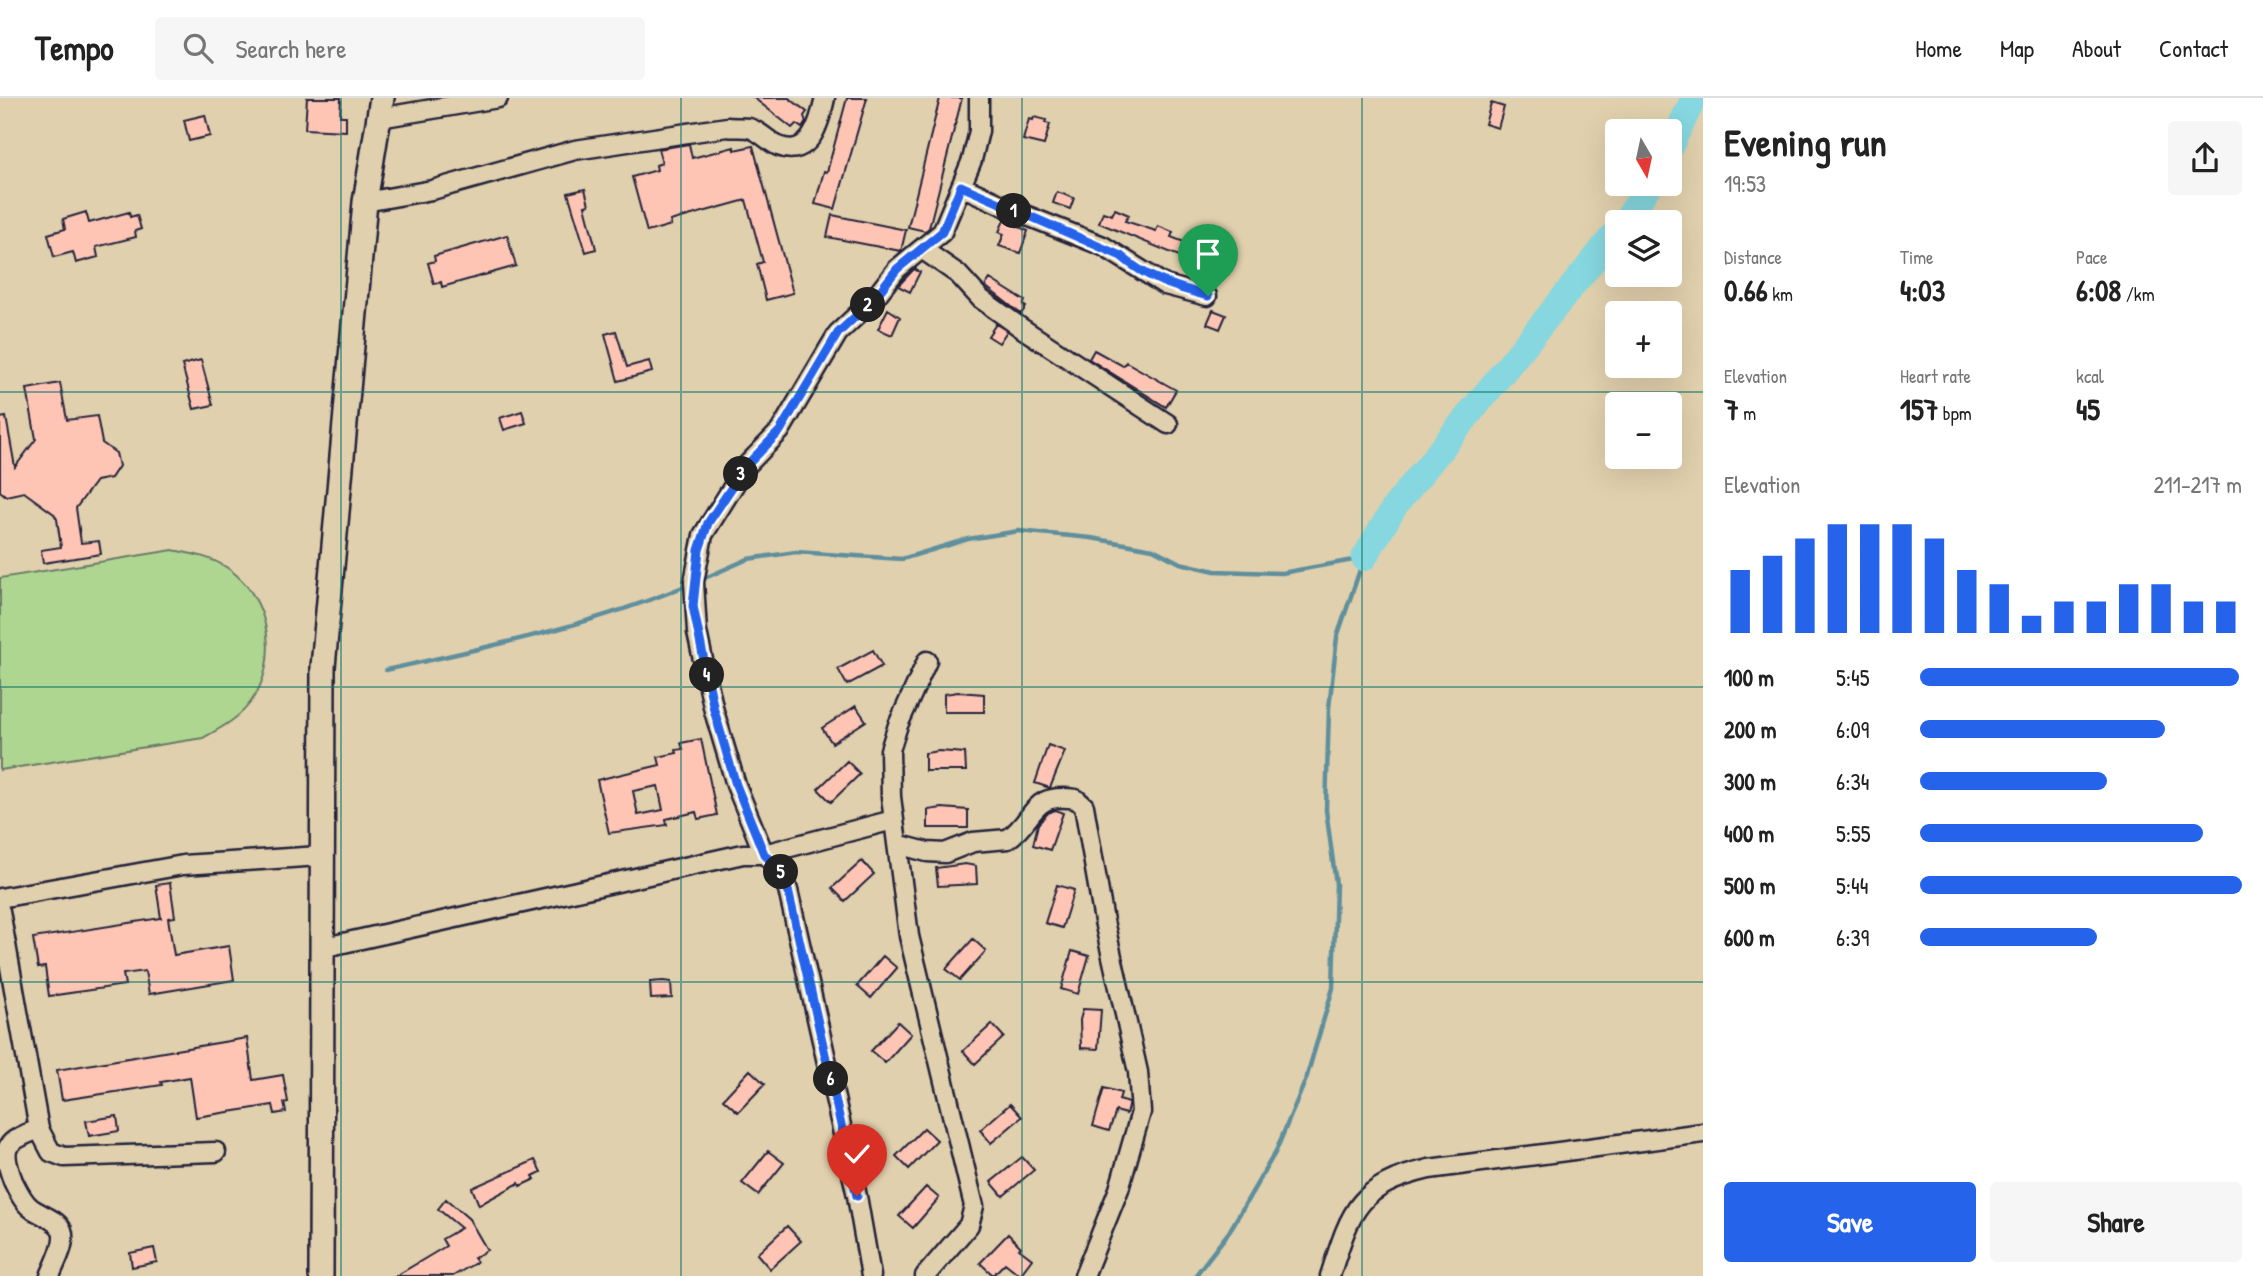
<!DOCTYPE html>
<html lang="en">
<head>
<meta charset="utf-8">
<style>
  body { margin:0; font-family:"Patrick Hand",sans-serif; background:#f6f6f6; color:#222; height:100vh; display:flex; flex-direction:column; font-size:26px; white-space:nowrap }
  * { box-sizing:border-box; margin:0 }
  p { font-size:23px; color:#767676 }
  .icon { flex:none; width:38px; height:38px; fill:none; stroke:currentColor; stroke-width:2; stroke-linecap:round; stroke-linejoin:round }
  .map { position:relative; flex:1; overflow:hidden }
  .side { display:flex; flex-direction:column; background:#fff; width:560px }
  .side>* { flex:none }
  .needle { width:46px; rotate:171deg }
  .buttons { position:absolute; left:1605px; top:21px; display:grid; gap:14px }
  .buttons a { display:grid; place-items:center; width:77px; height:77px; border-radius:7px; background:#fff; box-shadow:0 7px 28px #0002; font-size:35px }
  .pin { position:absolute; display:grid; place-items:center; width:60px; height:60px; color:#fff; margin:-72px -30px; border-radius:50% 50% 50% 0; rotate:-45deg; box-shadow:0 0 7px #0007 }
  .pin .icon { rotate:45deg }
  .km { position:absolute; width:35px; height:35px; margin:-18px; border-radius:50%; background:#222; color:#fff; font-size:19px; line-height:35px; text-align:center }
  .round { display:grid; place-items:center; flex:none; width:74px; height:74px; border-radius:7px; background:#f6f6f6 }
  .headline { display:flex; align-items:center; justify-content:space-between; height:119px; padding:0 21px }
  h1 { font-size:38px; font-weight:700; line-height:52px }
  .stats { display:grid; grid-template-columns:repeat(3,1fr); gap:10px; height:119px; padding:7px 21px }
  .stats div { display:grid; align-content:center }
  .stats b { font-size:30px; font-weight:700 }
  .stats small { font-size:19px; font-weight:400 }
  .stats p { font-size:19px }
  .chart { height:196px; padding:14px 21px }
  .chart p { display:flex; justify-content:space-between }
  .chart svg { width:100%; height:126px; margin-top:7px; stroke:#2563eb; stroke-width:6 }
  .action { display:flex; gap:14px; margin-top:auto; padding:14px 21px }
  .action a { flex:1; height:80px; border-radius:7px; background:#2563eb; color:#fff; font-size:28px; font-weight:700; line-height:80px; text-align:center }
  .action a+a { background:#f6f6f6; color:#222 }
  ul { padding:0 21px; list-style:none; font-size:23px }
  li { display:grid; grid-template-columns:112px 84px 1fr; align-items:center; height:52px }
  li i { height:18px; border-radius:9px; background:#2563eb }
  header { display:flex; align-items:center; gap:42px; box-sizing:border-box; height:98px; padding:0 35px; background:#fff; border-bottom:2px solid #e0e0e0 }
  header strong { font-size:33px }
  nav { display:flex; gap:38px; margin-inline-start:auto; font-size:24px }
  .search { width:490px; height:63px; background:#f6f6f6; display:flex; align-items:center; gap:18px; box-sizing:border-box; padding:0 24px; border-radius:7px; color:#767676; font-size:26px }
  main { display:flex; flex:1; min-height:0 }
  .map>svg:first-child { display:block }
  .green { fill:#afd691; stroke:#687c66; stroke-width:2 }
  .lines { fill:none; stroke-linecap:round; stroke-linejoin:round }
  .stream { stroke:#5e8f9d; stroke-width:4.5 }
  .river { stroke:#86d7df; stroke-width:26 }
  .building { fill:#ffc5b4; stroke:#22223b; stroke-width:2; fill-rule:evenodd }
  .street-casing { stroke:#22223b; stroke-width:23 }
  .secondary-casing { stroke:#22223b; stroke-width:28 }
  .street { stroke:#e1d0ad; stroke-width:18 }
  .secondary { stroke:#e1d0ad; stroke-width:23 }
  .route-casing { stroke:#fff; stroke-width:14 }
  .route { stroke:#2563eb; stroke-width:9 }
  .grid { fill:none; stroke:#0f766e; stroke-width:2; stroke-opacity:0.55 }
</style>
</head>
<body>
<header>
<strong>Tempo</strong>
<div class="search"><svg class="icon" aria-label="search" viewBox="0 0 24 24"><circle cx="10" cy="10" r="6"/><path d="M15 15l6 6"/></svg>Search here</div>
<nav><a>Home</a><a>Map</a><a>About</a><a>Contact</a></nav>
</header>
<main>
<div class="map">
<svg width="1703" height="1178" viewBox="0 0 1703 1178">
  <rect width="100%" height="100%" fill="#e1d0ad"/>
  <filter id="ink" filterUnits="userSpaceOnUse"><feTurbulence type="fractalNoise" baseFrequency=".0143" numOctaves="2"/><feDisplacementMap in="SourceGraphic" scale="14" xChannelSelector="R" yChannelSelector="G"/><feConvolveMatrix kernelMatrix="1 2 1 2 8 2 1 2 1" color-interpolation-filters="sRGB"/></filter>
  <g filter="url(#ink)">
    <!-- green -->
    <path class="green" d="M173 452C193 456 212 459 229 471 270 500 281 564 250 605 238 621 221 630 203 640L0 672V480Z"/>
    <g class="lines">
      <!-- stream -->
      <path class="stream" d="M698 483 748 461 796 454 902 461 968 441 1019 433 1091 440 1153 451 1180 465 1215 473 1282 475 1364 460
        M386 572C488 549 594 527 690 486
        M1195 1178 1229 1134 1276 1053 1306 981 1333 890 1336 786 1326 712 1329 610 1337 539 1364 460"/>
      <!-- river -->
      <path class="river" d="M1670 49 1694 0
        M1625 124 1650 86
        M1364 460 1395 408 1617 133"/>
    </g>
    <!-- building -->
    <path class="building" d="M307 0H341L340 18H346V33L305 31Z
      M754 0H789L807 14 804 18 806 24 802 30 796 26 792 30Z
      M847 0H867L835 111 815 106 824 73 827 74Z
      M940 0H962L929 130 925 133 908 129Z
      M1491 5 1504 9 1498 30 1485 26Z
      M205 17 210 38 189 43 184 22Z
      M1034 19 1046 22 1045 25 1050 26 1044 47 1023 42 1029 21 1033 22Z
      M689 46 692 60 734 49V52L753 48 793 195 766 202 757 166 763 164 746 102 670 123 671 127 647 134 632 79 657 72 656 67 662 65 658 51Z
      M585 91 589 107 585 108 596 151 586 154 568 95Z
      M1057 94 1074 100 1070 111 1053 105Z
      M1115 111 1129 117 1125 123 1156 133 1158 128 1173 134 1171 139 1207 153 1201 167 1099 125 1103 114 1112 117Z
      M86 114 89 125 129 114 130 119 137 117 141 131 135 133 136 139 96 149 98 159 76 165 73 154 54 159 48 136 65 131 63 121Z
      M832 117 906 132 901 153 827 139Z
      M1004 122 1028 133 1020 155 999 148 1004 136 999 134Z
      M507 137 516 168 442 189 441 184 434 186 428 165 435 163 434 158Z
      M914 171 920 174 910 194 898 188Z
      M990 181 1025 203 1023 207 1026 209 1021 216 985 188Z
      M888 211 900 219 892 237 878 231Z
      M1213 212 1226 217 1220 231 1207 226Z
      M996 226 1007 233 999 245 988 238Z
      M616 233 627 269 649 263 652 274 618 283 605 236Z
      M1094 252 1123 268 1126 264 1176 292 1166 309 1089 261Z
      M201 262 213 307 194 311 182 267Z
      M60 285 67 322 97 318 102 345 116 355 119 368 111 380 96 383 76 410 81 445 99 443 101 456 43 465 41 452 61 449 57 421 54 416 24 394 6 398 0 393V320L6 319 15 369 36 341 27 291Z
      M522 313 526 325 504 332 500 320Z
      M873 552 882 568 847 587 838 571Z
      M958 594 984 596V614H944V596Z
      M856 608 866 623 832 645 822 630Z
      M701 641 717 717 698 721 696 714 666 721 667 727 609 735 597 682 660 667 658 659 677 655 676 652 683 651 681 645ZM658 688 663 712 638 717 633 693Z
      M1048 647 1065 653 1050 690 1035 685Z
      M939 653 965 655 966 673H925V655Z
      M847 663 860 676 831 704 818 691Z
      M942 710 968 712V730H928V712Z
      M1055 712 1063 715 1050 752 1033 747 1038 726 1048 715Z
      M862 763 874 776 845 803 832 790Z
      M965 766 976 768 977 786 938 788 936 770Z
      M170 785 175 819 168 820 174 857 229 848 234 882 149 896 145 873 123 876 125 887 49 898 45 869 38 870 33 840 161 820 156 787Z
      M1057 787 1074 792 1062 830 1045 825Z
      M973 841 986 853 960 882 946 871Z
      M1072 853 1089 858 1078 896 1061 891Z
      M883 858 897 870 871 900 857 888Z
      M663 883 671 884 672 900 651 901 650 884Z
      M1083 911 1101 912 1098 951 1081 950 1080 922Z
      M898 924 911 936 885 965 871 953Z
      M992 926 1004 939 975 966 963 953Z
      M247 940 253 982 283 977 288 1004 284 1005 286 1014 275 1016 273 1007 196 1019 190 979 161 984 162 987 62 1002 57 972Z
      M750 972 765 986 738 1014 723 1001Z
      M1104 990 1121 995 1119 1002 1129 1005 1126 1016 1116 1013 1109 1033 1093 1028Z
      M1010 1006 1022 1019 991 1045 980 1032Z
      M117 1018 119 1033 89 1038 86 1023Z
      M924 1030 937 1042 909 1071 896 1058Z
      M768 1053 784 1065 758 1097 742 1085Z
      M1022 1059 1034 1072 1003 1098 991 1084Z
      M535 1062 541 1074 533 1078 535 1081 520 1088 519 1085 479 1107 472 1090Z
      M926 1089 939 1100 913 1130 899 1118Z
      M446 1101 469 1121 487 1152 474 1160 477 1164 453 1178H396L446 1148 442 1141 461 1130 438 1111Z
      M787 1128 801 1143 770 1171 757 1156Z
      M1008 1136 1021 1149 1019 1151 1032 1161 1020 1177 1005 1165 993 1177 980 1165Z
      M154 1150 157 1164 132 1169 130 1155Z"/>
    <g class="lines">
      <defs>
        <path id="street" d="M379 20 498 0
          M961 88 1015 113 1103 148 1165 187 1207 198
          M365 104 432 92 575 52 727 29C734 30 742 29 749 30 760 33 768 43 778 48 811 61 820 23 825 0
          M922 151 958 176 981 201 1020 229 1168 326
          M893 722 764 756 736 687 714 613 697 534 694 484 703 437 746 368 780 333 838 235 873 202 897 171 942 134 972 62 979 33V0
          M897 746 927 754 945 755 973 744 1008 741C1037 720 1030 694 1076 701L1084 708 1104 823 1138 974 1141 1014 1119 1091 1084 1178
          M0 800 183 767 320 758
          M0 813 39 1031 51 1054 64 1059 216 1054
          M321 850 743 756H764L780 771 788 792 857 1098 871 1178
          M39 1031C5 1044 0 1048 13 1083 18 1093 23 1104 31 1110 40 1117 57 1121 62 1132 67 1145 55 1165 50 1178
          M925 1178 969 1127 974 1108 909 838 891 699 890 652 898 627 927 563
          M1330 1178C1351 1112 1357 1088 1429 1071L1703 1035"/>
        <path id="secondary" d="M321 1178 323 569 365 104 382 0"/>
      </defs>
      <!-- street casing -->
      <use href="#street" class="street-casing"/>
      <!-- secondary casing -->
      <use href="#secondary" class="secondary-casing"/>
      <!-- street -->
      <use href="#street" class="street"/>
      <!-- secondary -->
      <use href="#secondary" class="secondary"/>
    </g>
  </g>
  <g class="lines" filter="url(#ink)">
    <defs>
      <path id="route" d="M857 1098 788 792 780 772 764 756 736 687 714 612 693 508 699 452 708 425 746 368 780 333 838 235 873 202 897 171 942 134 961 88 1121 158C1147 181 1175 189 1208 198"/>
    </defs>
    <!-- route casing -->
    <use href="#route" class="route-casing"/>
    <!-- route -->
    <use href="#route" class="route"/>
  </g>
  <!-- grid -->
  <path class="grid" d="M341 0V1178M681 0V1178M1022 0V1178M1362 0V1178M0 294H1703M0 589H1703M0 884H1703"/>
</svg>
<div class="buttons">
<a><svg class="needle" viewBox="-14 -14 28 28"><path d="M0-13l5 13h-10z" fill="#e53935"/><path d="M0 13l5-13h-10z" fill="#767676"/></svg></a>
<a><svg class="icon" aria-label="layers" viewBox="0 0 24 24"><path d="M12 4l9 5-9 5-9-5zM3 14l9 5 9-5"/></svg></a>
<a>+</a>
<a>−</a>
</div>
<div class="pin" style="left:1208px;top:198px;background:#1e9e55"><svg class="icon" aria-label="arrive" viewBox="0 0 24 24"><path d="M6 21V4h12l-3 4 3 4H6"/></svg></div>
<div class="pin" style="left:857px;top:1098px;background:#d93025"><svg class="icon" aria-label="check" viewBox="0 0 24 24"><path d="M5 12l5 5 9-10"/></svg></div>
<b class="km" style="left:1014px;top:113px">1</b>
<b class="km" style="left:868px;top:207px">2</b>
<b class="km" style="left:741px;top:376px">3</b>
<b class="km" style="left:707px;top:577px">4</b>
<b class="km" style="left:781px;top:774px">5</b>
<b class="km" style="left:831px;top:981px">6</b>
</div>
<section class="side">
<div class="headline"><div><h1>Evening run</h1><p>19:53</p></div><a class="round"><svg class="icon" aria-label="share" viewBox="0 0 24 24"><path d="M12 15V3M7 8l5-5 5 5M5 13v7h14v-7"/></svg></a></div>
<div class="stats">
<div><p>Distance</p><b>0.66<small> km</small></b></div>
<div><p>Time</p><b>4:03</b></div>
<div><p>Pace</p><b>6:08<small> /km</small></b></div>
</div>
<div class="stats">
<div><p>Elevation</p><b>7<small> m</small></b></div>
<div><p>Heart rate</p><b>157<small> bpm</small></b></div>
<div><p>kcal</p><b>45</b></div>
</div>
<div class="chart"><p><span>Elevation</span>211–217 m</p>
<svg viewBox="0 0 160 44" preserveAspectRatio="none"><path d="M5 44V22M15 44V17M25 44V11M35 44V6M45 44V6M55 44V6M65 44V11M75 44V22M85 44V27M95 44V38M105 44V33M115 44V33M125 44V27M135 44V27M145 44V33M155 44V33"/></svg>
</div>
<ul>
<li><b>100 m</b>5:45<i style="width:99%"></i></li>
<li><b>200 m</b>6:09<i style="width:76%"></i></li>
<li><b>300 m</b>6:34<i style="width:58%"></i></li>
<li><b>400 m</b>5:55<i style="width:88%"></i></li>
<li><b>500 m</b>5:44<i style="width:100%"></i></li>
<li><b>600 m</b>6:39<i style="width:55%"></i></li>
</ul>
<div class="action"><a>Save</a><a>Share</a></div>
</section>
</main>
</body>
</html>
